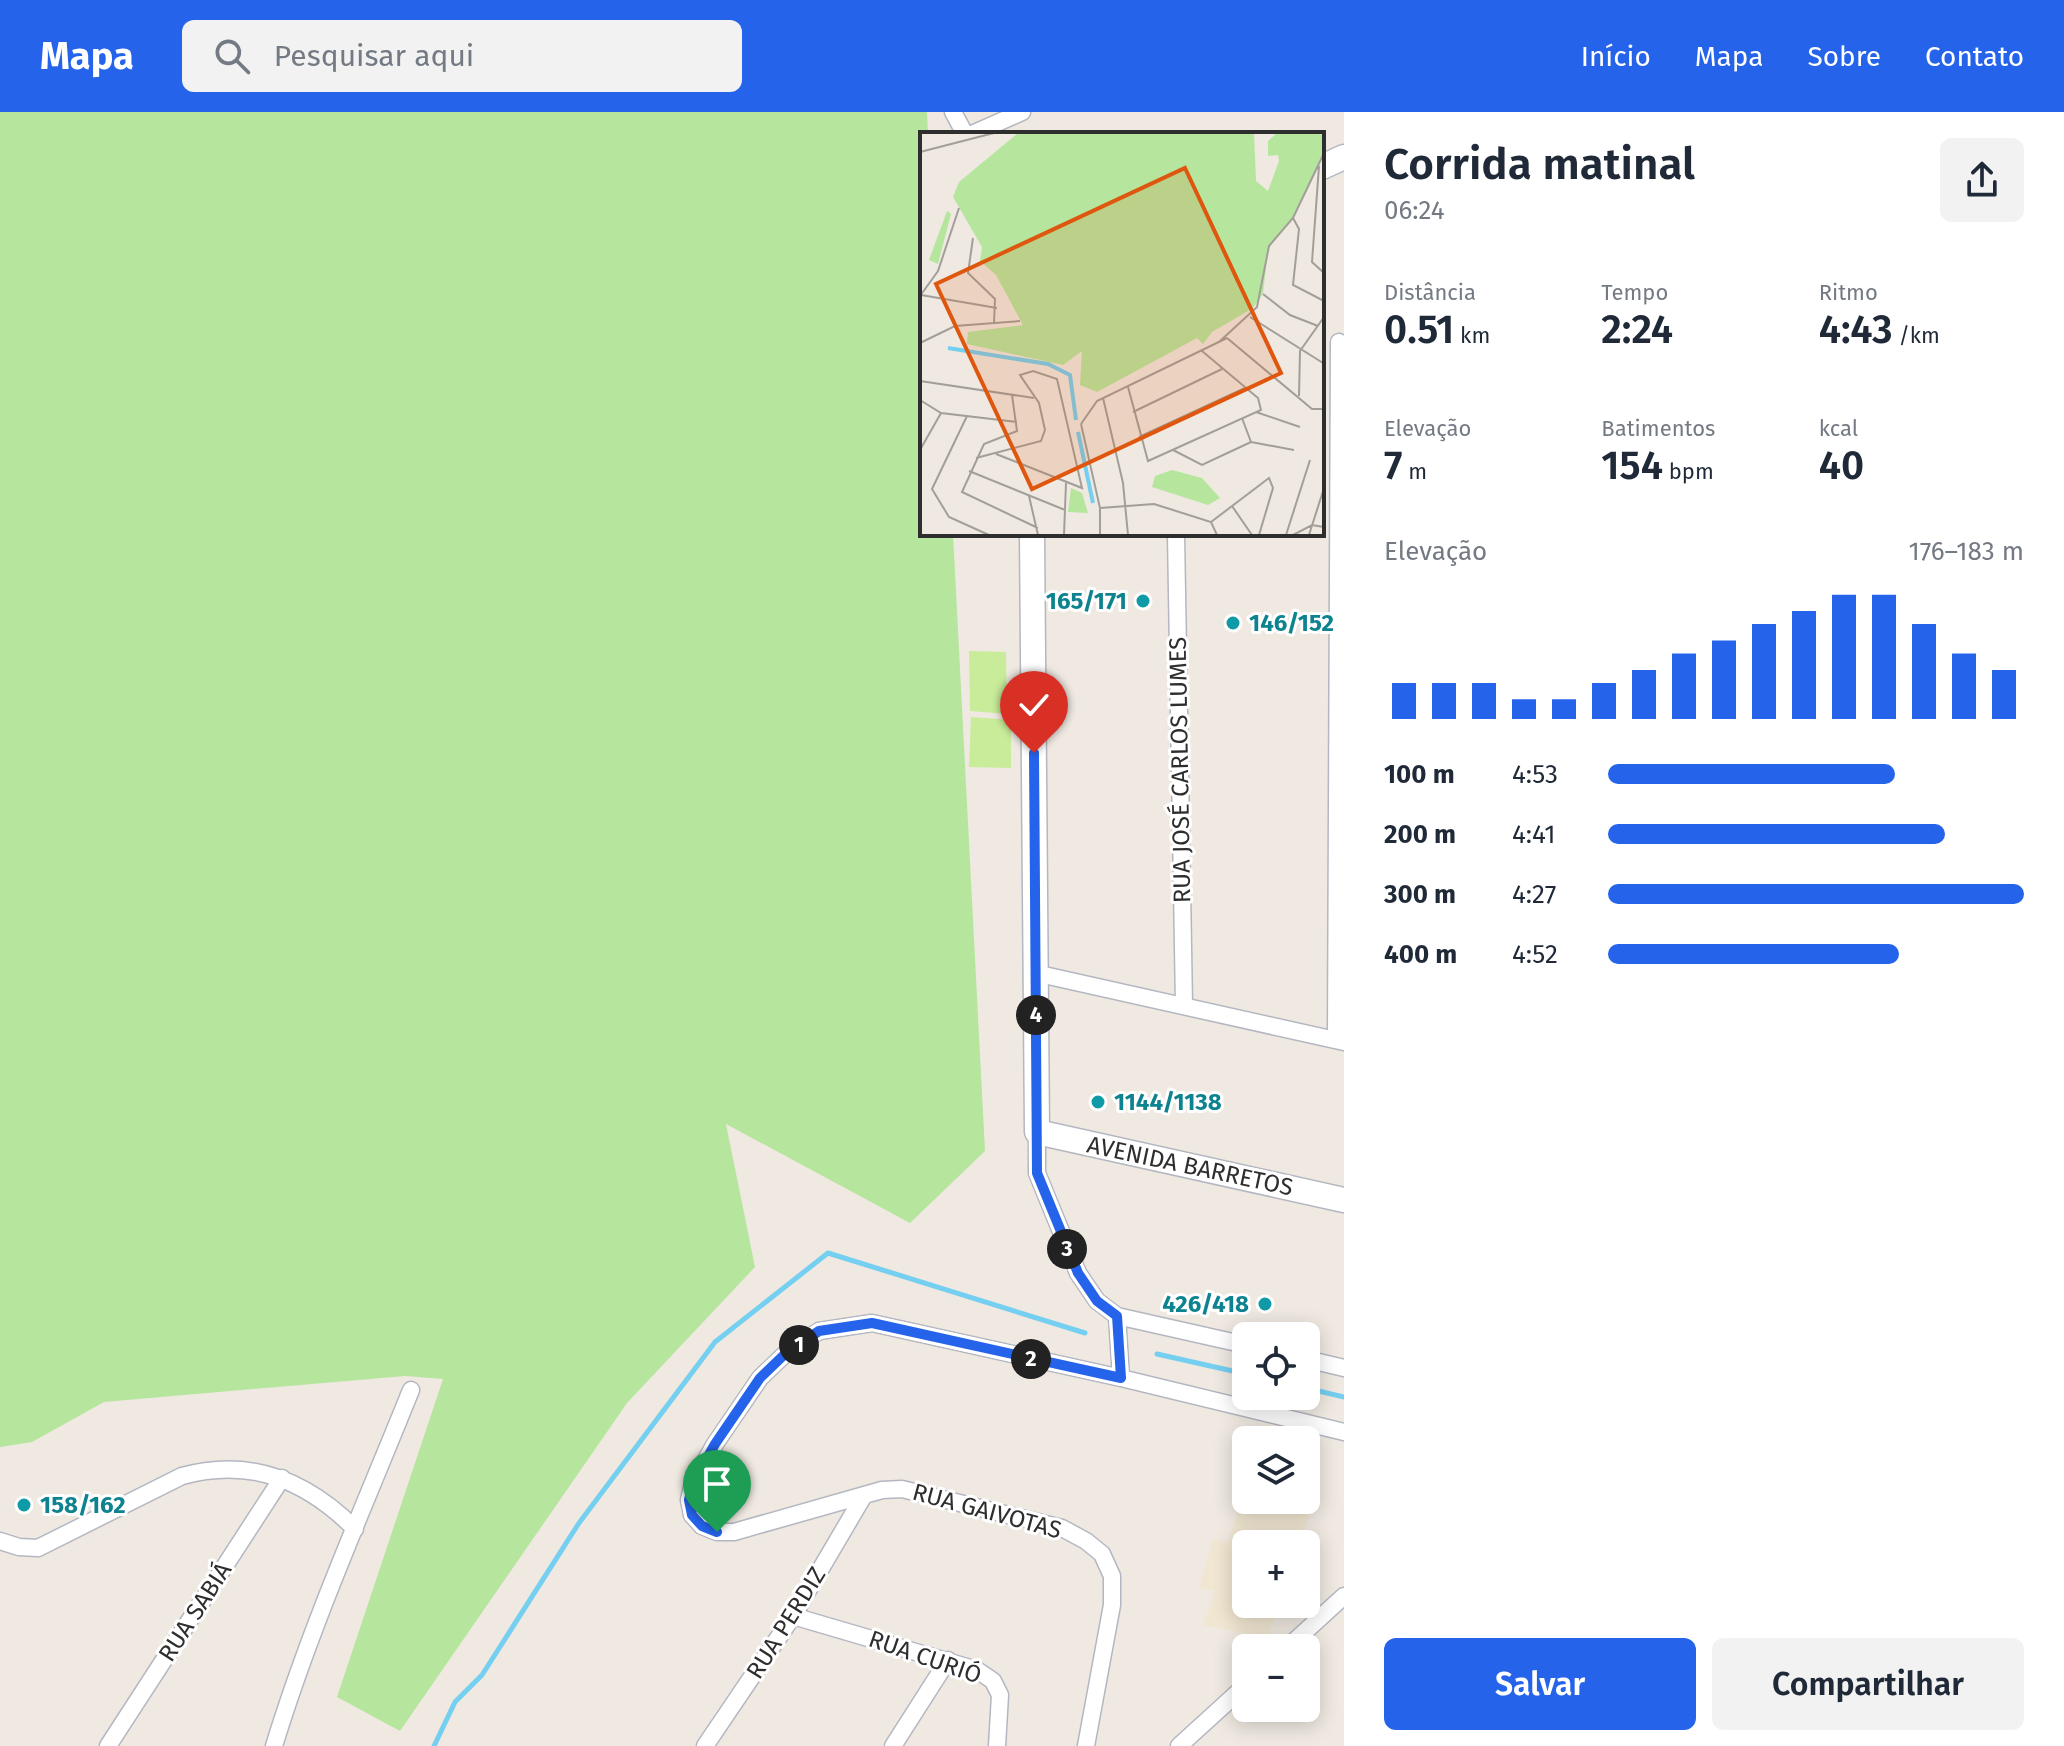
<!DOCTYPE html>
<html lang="pt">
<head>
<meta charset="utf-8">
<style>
  body { margin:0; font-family:"Fira Sans",sans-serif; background:#f2f2f3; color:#1f2937; height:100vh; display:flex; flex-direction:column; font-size:30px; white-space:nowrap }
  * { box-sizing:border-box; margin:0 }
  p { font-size:26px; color:#747a83 }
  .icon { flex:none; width:44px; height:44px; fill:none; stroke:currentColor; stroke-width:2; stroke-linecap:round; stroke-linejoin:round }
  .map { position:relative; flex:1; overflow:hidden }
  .details { display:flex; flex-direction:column; background:#fff; width:720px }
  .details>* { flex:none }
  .tools { position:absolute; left:1232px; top:1210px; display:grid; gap:16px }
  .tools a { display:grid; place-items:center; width:88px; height:88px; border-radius:12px; background:#fff; box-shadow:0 4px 20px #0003; font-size:40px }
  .pin { position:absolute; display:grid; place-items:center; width:68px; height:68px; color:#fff; margin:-82px -34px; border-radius:50% 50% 50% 0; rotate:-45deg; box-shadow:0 0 8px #0007 }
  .pin .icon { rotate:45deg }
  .km { position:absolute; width:40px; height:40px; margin:-20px; border-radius:50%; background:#222; color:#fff; font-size:22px; line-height:40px; text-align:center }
  .round { display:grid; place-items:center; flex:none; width:84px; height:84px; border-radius:12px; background:#f2f2f3 }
  .overview { display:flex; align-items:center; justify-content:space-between; height:136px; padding:0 40px }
  h1 { font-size:44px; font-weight:600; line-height:60px }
  .stats { display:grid; grid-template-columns:repeat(3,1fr); gap:12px; height:136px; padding:8px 40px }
  .stats div { display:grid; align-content:center }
  .stats b { font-size:40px; font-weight:600 }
  .stats small { font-size:22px; font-weight:400 }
  .stats p { font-size:22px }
  .chart { height:224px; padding:16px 40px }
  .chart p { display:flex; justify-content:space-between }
  .chart svg { width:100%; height:144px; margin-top:8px; stroke:#2563eb; stroke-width:6 }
  .cta { display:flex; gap:16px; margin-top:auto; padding:16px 40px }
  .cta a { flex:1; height:92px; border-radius:12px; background:#2563eb; color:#fff; font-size:32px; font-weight:600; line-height:92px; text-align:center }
  .cta a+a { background:#f2f2f3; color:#1f2937 }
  ul { padding:0 40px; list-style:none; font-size:26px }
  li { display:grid; grid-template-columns:128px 96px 1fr; align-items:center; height:60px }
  li i { height:20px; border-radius:10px; background:#2563eb }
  header { display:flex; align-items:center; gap:48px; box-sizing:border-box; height:112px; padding:0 40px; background:#2563eb; color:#fff }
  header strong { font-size:38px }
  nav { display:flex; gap:44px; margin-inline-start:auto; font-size:28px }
  .search { width:560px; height:72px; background:#f2f2f3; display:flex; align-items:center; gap:20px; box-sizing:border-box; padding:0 28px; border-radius:12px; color:#747a83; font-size:30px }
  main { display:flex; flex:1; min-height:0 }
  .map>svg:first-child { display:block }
  .education { fill:#f0e6d1 }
  .green { fill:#b6e59e }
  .pitch { fill:#c9ec9a }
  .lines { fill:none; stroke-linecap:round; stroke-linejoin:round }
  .stream { stroke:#75cff0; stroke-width:5 }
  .street-casing { stroke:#b4b7c1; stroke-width:19 }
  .secondary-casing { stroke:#b4b7c1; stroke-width:27 }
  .street { stroke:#fff; stroke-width:16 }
  .secondary { stroke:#fff; stroke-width:24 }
  .route-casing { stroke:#fff; stroke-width:16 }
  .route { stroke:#2563eb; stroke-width:10 }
  .culture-dot { fill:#0f9aa8; stroke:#fff; stroke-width:3 }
  .labels { text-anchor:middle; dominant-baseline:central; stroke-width:6; stroke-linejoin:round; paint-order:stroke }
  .culture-label { font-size:24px; font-weight:bold; fill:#0d838f; stroke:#fff; text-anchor:start }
  .street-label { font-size:24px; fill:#2e2e2e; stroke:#fff }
  .inset-river { fill:none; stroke:#75cff0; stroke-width:4 }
  .inset-road { fill:none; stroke:#a29e99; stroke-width:2 }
  .view { fill:#df570e; fill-opacity:0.15; stroke:#df570e; stroke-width:4 }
  .inset-edge { fill:none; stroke:#2e2e2e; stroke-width:4 }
</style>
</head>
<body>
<header>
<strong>Mapa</strong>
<div class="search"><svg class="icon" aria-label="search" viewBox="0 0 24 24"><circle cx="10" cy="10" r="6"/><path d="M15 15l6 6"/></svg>Pesquisar aqui</div>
<nav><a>Início</a><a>Mapa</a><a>Sobre</a><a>Contato</a></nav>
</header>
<main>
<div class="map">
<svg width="1344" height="1634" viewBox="0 0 1344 1634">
  <rect width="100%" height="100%" fill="#efe9e1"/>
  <!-- education -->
  <path class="education" d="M1306 1373 1318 1377 1299 1432H1246V1492H1279L1268 1526 1203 1513 1215 1479 1199 1475 1213 1427 1228 1430 1246 1374V1388H1306Z"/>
  <!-- green -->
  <path class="green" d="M0 0H927L928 22H922V422H953L985 1039 910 1111 726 1012 755 1155 627 1291 400 1619 337 1585 443 1267 405 1264 104 1290 32 1330 0 1335Z"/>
  <!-- pitch -->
  <path class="pitch" d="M969 539 1006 540 1007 602 970 599Z
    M971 605 1011 608V656L969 655Z"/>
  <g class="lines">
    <!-- stream -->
    <path class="stream" d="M1157 1242 1246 1262
      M1306 1276 1344 1285
      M434 1634 455 1590 482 1563 579 1411 715 1230 828 1141 1085 1221"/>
    <defs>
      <path id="street" d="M953 0 965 22
        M972 22 1022 0
        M1176 422 1184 894
        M1035 861 1344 930
        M1336 928 1339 230
        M1037 1020V1061L1078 1161 1097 1189 1117 1204 1246 1233
        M1117 1204 1121 1266
        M1306 1247 1344 1256
        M0 1429 19 1435 38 1436 182 1364C250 1345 306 1368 355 1417
        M793 1504 977 1558 993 1569 1000 1583 997 1634
        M1287 1536 1344 1484
        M108 1634 282 1366
        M274 1634C311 1513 364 1395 411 1278
        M705 1634 793 1504 863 1385
        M893 1634 948 1548
        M1086 1634 1112 1493V1464L1102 1442 1086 1429 1062 1416 902 1377 882 1378 734 1420H717L702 1414 692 1403 689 1388 693 1371 715 1332 760 1266 785 1242 819 1219 872 1211 1121 1266 1344 1320
        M1179 1634 1246 1573"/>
      <path id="secondary" d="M1322 55 1344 45
        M1032 422 1037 1020 1344 1088"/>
    </defs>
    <!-- street casing -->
    <use href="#street" class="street-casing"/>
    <!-- secondary casing -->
    <use href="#secondary" class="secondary-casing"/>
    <!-- street -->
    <use href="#street" class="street"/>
    <!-- secondary -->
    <use href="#secondary" class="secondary"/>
  </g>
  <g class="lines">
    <defs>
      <path id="route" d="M717 1420 702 1414 692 1403 689 1388 693 1371 715 1332 760 1266 785 1242 819 1219 872 1211 1121 1266 1117 1204 1097 1189 1078 1161 1037 1061 1034 641"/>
    </defs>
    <!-- route casing -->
    <use href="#route" class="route-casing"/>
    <!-- route -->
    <use href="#route" class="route"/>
  </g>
  <!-- markers -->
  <g class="culture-dot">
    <circle cx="1143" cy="489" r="8"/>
    <circle cx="1233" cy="511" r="8"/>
    <circle cx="1098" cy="990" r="8"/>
    <circle cx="1265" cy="1192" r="8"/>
    <circle cx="24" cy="1393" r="8"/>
  </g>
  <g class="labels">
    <!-- culture labels -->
    <g class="culture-label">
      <text x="1127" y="489" text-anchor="end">165/171</text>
      <text x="1249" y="511">146/152</text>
      <text x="1114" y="990">1144/1138</text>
      <text x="1249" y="1192" text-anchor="end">426/418</text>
      <text x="40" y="1393">158/162</text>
    </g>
    <!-- street labels -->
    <g class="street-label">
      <text transform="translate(1180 658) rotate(-91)">RUA JOSÉ CARLOS LUMES</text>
      <text transform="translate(1190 1054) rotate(12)">AVENIDA BARRETOS</text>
      <text transform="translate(987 1399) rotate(15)">RUA GAIVOTAS</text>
      <text transform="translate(195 1500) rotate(-57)">RUA SABIÁ</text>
      <text transform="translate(786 1511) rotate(-58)">RUA PERDIZ</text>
      <text transform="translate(925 1545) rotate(19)">RUA CURIÓ</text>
    </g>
  </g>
  <!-- overview -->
  <g transform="translate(920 20)">
    <rect width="404" height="404" fill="#efe9e1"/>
    <path d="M98 1H334L336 49 348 59 359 29 358 23 348 24V9L357 1H404V21L373 86 348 117 343 162 333 176 292 200 283 212 277 206 177 260 160 253 162 219 143 233 47 212 48 200 103 193 76 143 60 129 62 115 33 65 39 50ZM27 79 31 82 18 132 9 128ZM252 338 282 346 300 366 288 373 232 355 235 344ZM151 356 162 361 168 381 148 380Z" fill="#b6e59e"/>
    <path class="inset-river" d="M28 216 128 232 150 243 156 288M158 300 173 371"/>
    <path class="inset-road" d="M0 20 74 1M399 34 392 130 404 141M373 86 379 97 373 153 404 169M53 106 48 141 75 167 74 191M343 162 370 183 398 194M1 163 77 176M0 164 18 139 39 76M330 185 403 231M307 206 392 277H404M299 210 337 175 349 114 373 86 404 21M0 211 35 194 100 189M0 249 114 266M208 255 228 329 341 278 338 266 282 219M92 263 97 299 64 312 42 360 118 396M379 264 380 219 404 185M183 266 203 351 208 403M0 268 21 281 97 290M213 280 302 237M336 280 380 295M47 284 12 357 29 385 69 403M322 286 331 310M161 292 177 269 307 206M161 292 180 376V403M219 305 325 256M331 310 374 318M0 318 21 281M253 318 282 333 331 310M56 326 121 309 125 298 119 271 100 243 113 239 137 247 162 356 76 322M49 339 145 378M109 364 118 403M312 374 332 403M180 376 234 372 291 390 297 403M291 390 349 346 353 356 339 403M144 403 146 351M366 403 390 328M373 403 392 393 404 395M389 403 404 356"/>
    <path class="view" d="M265 36 361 241 112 357 16 152Z"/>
    <rect width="404" height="404" class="inset-edge"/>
  </g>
</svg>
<div class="tools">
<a><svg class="icon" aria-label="locate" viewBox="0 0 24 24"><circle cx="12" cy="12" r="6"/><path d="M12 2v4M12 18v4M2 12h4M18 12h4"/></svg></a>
<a><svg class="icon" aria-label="layers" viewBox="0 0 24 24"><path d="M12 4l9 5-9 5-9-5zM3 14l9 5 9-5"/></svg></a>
<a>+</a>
<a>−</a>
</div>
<div class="pin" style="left:717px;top:1420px;background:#1e9e55"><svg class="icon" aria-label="arrive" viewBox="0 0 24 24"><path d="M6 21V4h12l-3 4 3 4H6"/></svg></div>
<div class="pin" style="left:1034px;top:641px;background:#d93025"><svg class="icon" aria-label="check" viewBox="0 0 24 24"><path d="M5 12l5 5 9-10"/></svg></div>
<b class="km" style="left:799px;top:1233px">1</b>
<b class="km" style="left:1031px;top:1247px">2</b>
<b class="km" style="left:1067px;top:1137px">3</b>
<b class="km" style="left:1036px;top:903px">4</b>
</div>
<section class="details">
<div class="overview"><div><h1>Corrida matinal</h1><p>06:24</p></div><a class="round"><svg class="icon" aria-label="share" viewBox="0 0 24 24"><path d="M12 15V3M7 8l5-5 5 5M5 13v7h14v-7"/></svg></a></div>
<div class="stats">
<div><p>Distância</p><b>0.51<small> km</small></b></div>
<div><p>Tempo</p><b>2:24</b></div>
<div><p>Ritmo</p><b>4:43<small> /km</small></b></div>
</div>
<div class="stats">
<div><p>Elevação</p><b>7<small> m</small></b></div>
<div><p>Batimentos</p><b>154<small> bpm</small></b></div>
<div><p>kcal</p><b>40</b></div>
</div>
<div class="chart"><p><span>Elevação</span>176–183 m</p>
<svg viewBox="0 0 160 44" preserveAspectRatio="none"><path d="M5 44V33M15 44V33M25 44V33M35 44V38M45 44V38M55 44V33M65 44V29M75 44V24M85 44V20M95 44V15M105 44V11M115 44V6M125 44V6M135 44V15M145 44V24M155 44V29"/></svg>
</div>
<ul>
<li><b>100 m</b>4:53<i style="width:69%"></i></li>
<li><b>200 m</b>4:41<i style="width:81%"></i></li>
<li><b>300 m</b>4:27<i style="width:100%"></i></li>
<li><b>400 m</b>4:52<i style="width:70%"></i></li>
</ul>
<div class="cta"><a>Salvar</a><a>Compartilhar</a></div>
</section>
</main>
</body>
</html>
